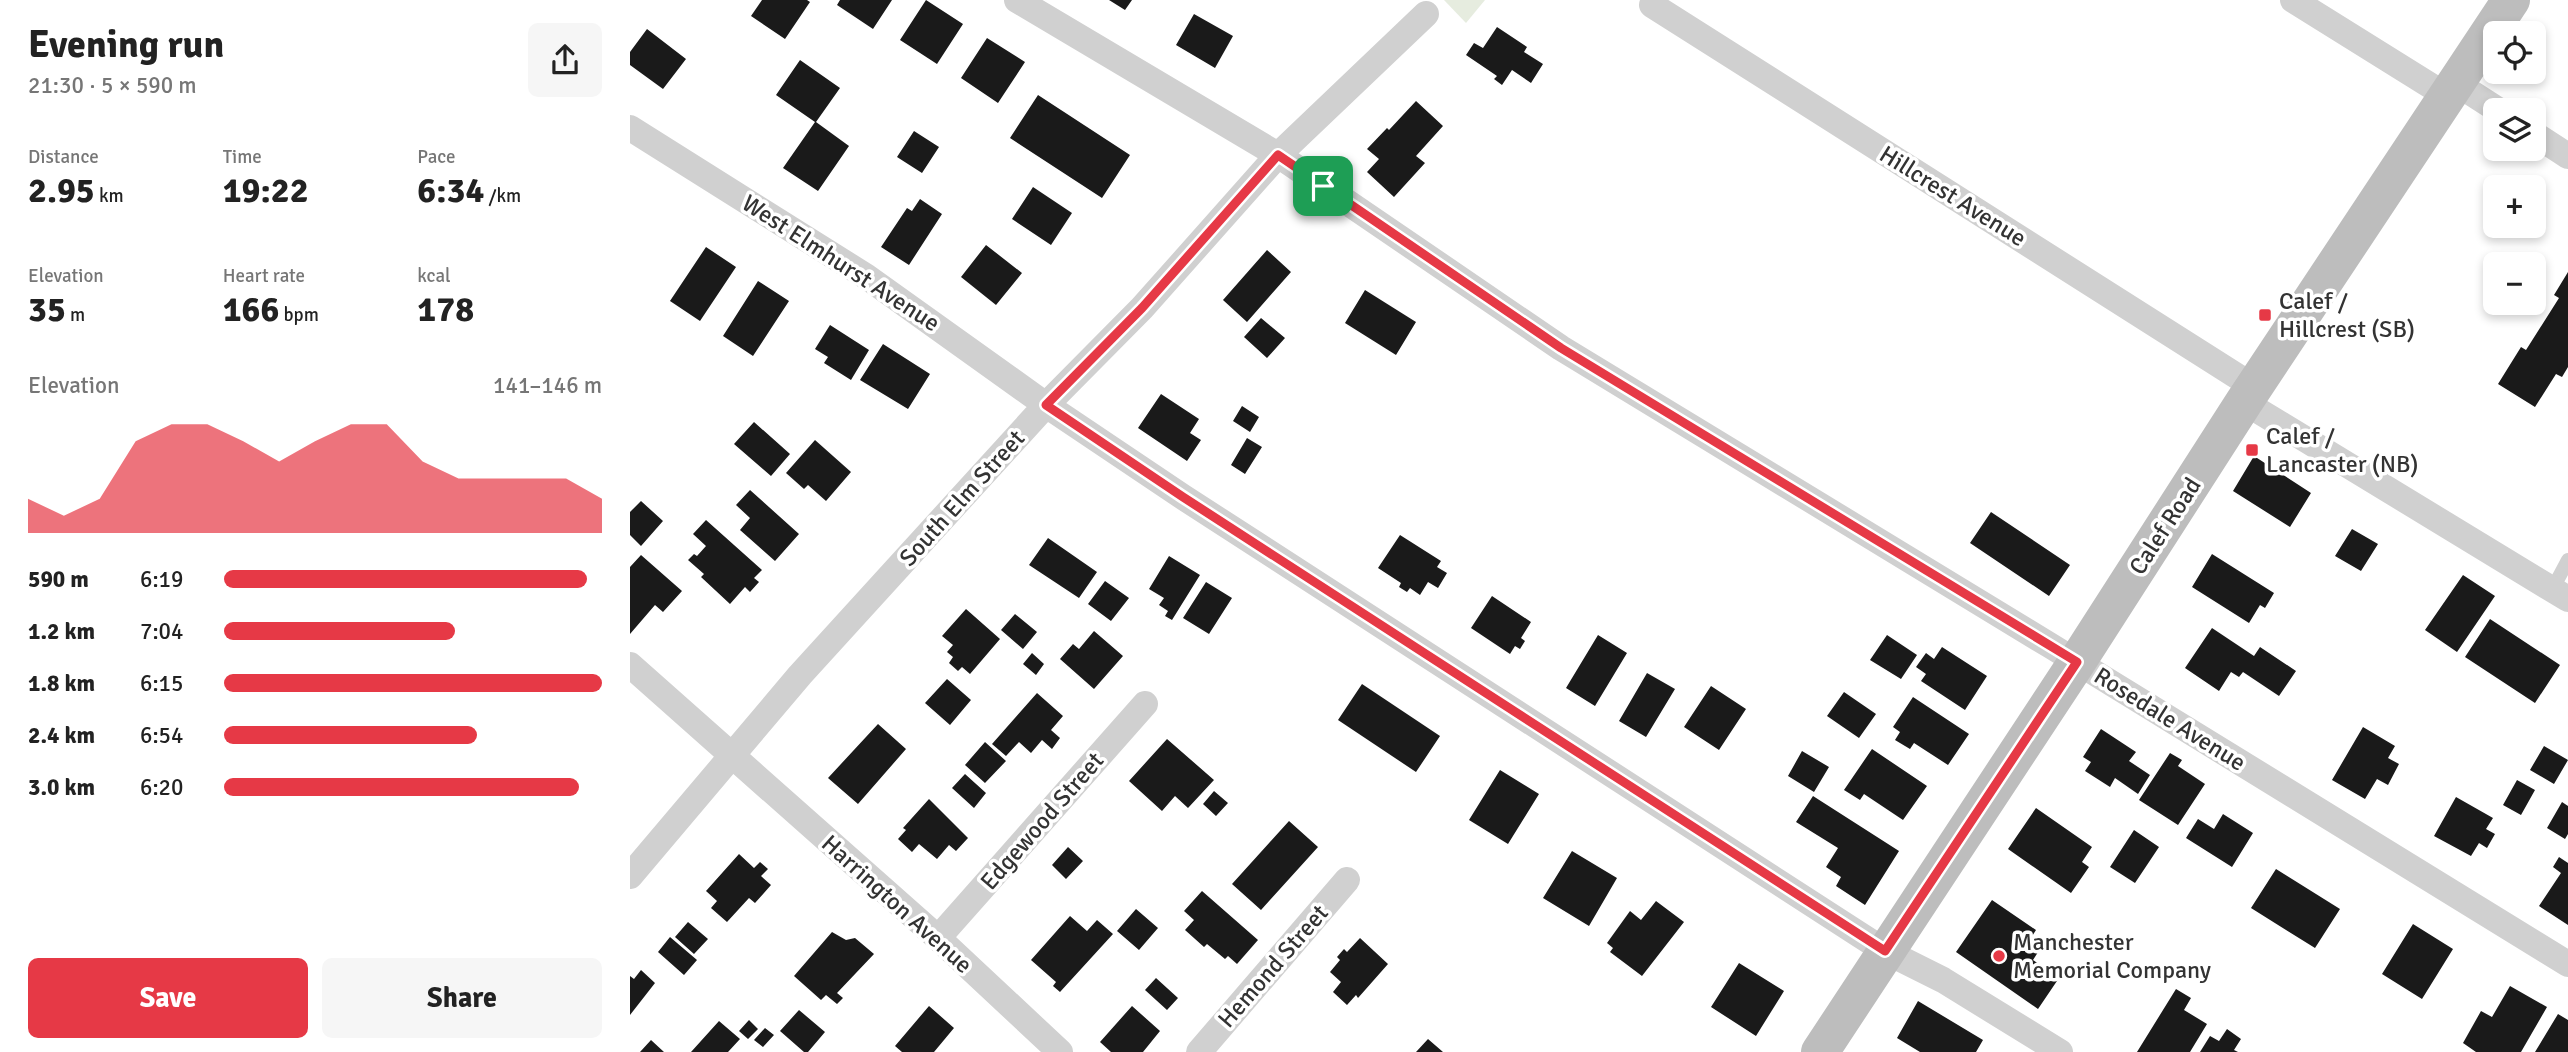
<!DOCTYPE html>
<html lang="en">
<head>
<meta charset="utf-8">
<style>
  body { margin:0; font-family:Signika,sans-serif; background:#f6f6f6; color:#222; height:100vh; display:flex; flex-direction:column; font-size:26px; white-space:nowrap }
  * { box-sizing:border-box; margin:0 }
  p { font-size:23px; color:#767676 }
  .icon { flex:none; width:38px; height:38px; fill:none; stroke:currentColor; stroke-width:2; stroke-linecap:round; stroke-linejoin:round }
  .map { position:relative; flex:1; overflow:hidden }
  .side { display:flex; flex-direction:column; background:#fff; width:630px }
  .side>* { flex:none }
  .fabs { position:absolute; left:1853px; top:21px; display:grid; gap:14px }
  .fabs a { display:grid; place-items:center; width:63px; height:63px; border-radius:10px; background:#fff; box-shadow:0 4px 10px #0003; font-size:35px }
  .pin { position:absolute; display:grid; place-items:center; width:60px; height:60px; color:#fff; margin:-30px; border-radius:14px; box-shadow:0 4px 10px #0006 }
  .round { display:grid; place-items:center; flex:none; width:74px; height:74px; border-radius:10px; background:#f6f6f6 }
  .headline { display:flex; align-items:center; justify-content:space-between; height:119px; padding:0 28px }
  h1 { font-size:38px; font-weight:700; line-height:52px }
  .metrics { display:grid; grid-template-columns:repeat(3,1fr); gap:10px; height:119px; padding:7px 28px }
  .metrics div { display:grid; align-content:center }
  .metrics b { font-size:35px; font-weight:700 }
  .metrics small { font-size:19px; font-weight:400 }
  .metrics p { font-size:19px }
  .chart { height:196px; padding:14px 28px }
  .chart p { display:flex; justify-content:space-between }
  .chart svg { width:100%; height:126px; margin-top:7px; fill:#e63946; opacity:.7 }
  .button { display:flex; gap:14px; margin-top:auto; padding:14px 28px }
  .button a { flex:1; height:80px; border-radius:10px; background:#e63946; color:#fff; font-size:28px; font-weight:700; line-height:80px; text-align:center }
  .button a+a { background:#f6f6f6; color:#222 }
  ul { padding:0 28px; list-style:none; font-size:23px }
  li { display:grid; grid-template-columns:112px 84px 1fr; align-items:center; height:52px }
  li i { height:18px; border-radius:9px; background:#e63946 }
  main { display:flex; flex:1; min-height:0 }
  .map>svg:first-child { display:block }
  .green { fill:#e6ecdf }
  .building { fill:#1a1a1a }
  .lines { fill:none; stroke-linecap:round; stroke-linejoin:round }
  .service { stroke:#d0d0d0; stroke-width:14 }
  .minor { stroke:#d0d0d0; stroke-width:26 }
  .secondary { stroke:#bdbdbd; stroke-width:38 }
  .route-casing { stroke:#fff; stroke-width:14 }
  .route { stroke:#e63946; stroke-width:9 }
  .poi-dot { fill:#e63946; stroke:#fff; stroke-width:2.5 }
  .labels { text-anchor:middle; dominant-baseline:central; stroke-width:7; stroke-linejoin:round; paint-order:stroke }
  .street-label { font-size:24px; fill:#333; stroke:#fff }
  .poi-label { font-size:24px; fill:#333; stroke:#fff; text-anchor:start }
</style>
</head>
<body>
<main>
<section class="side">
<div class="headline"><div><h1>Evening run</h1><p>21:30 · 5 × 590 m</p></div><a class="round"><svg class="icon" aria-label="share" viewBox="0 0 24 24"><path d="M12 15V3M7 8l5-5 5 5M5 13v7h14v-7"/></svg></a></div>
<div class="metrics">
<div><p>Distance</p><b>2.95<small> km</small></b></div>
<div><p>Time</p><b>19:22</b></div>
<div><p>Pace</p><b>6:34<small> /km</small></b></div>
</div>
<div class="metrics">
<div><p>Elevation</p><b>35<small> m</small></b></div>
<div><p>Heart rate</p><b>166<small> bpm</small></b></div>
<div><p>kcal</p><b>178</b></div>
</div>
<div class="chart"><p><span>Elevation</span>141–146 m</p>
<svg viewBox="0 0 160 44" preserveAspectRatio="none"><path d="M0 44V32L10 38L20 32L30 12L40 6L50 6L60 12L70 19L80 12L90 6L100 6L110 19L120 25L130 25L140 25L150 25L160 32V44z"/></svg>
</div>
<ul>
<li><b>590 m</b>6:19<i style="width:96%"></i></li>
<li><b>1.2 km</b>7:04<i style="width:61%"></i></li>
<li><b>1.8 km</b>6:15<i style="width:100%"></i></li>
<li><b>2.4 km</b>6:54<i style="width:67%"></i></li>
<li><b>3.0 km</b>6:20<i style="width:94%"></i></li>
</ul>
<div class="button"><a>Save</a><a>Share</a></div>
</section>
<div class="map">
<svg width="1938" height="1052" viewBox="0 0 1938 1052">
  <rect width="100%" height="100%" fill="#fff"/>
  <!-- green -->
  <path class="green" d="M814 0H855L836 23Z"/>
  <!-- building -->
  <path class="building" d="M132 0H177L180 2 155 39 121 16Z
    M210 0H262L243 29 207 5Z
    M296 0 333 24 307 64 270 40Z
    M479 0H502L495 10Z
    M564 14 603 36 585 68 546 45Z
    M867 27 897 47 894 52 913 64 901 83 882 70 872 85 864 79 867 76 836 55 844 43 853 48Z
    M17 29 56 59 33 89 0 65V52Z
    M357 38 395 62 368 103 331 78Z
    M170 60 210 88 186 122 219 146 188 191 153 168 185 122 146 95Z
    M408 95 500 155 472 198 380 138Z
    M786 101 813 126 786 156 795 163 764 197 737 172 749 159 737 149 757 128 759 130Z
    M284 131 309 147 292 173 267 157Z
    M403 187 442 213 421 245 382 219Z
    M290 199 312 214 279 265 251 247 277 208 282 211Z
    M356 245 392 273 366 305 331 277Z
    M76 247 106 267 70 321 40 301Z
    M637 250 661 272 617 322 593 300Z
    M1938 272V367L1932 377 1926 374 1905 407 1868 384 1891 347 1896 350 1929 298 1924 295Z
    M128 281 159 301 123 356 93 336Z
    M735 290 786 322 766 355 715 323Z
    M631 318 655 338 637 358 614 337Z
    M200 325 239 350 221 380 194 363 198 357 185 349Z
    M253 344 300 374 278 409 230 380Z
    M531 394 569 419 560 433 571 440 557 461 508 428Z
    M612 406 629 417 620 432 603 421Z
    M124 422 160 454 141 476 104 444Z
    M617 438 632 447 615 474 601 465Z
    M185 440 221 472 196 501 178 485 174 489 156 473Z
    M1624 456 1681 493 1660 527 1603 491Z
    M120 490 169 534 145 561 110 530 120 518 106 505Z
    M11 501 33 521 11 546 0 535V512Z
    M1361 512 1440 565 1419 596 1340 543Z
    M76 520 132 570 124 578 129 582 120 592 115 587 100 604 71 577 74 574 58 560 64 554 67 556 76 546 63 534Z
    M1722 529 1748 544 1731 571 1705 556Z
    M770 535 811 561 807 567 817 573 808 588 798 582 790 595 780 588 777 592 769 587 771 583 748 568Z
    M418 538 467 572 449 598 399 565Z
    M1582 554 1644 593 1635 608 1630 605 1619 623 1562 587Z
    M11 555 52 591 33 612 25 605 0 634V567Z
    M539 556 570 575 542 620 535 616 538 611 529 605 534 598 519 589Z
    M1833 575 1865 596 1827 652 1795 630Z
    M475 581 499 598 481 621 458 604Z
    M576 582 602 598 579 634 553 618Z
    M862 596 901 622 891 638 895 641 890 649 885 646 880 654 841 628Z
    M336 609 370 639 340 674 332 667 328 671 319 663 323 657 317 652 323 645 312 636Z
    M385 614 407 632 393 649 371 630Z
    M1860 619 1930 665 1905 703 1835 657Z
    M1582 628 1624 656 1630 647 1666 671 1649 696 1613 672 1609 677 1601 672 1589 691 1555 668Z
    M464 631 493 656 464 689 430 659 443 644 449 649Z
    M968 635 997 653 965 706 936 688Z
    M1257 635 1287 655 1271 679 1240 660Z
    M1312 647 1357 676 1335 710 1291 681 1296 674 1286 667 1296 653 1304 659Z
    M402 653 414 664 406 675 393 664Z
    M1017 673 1045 689 1016 737 989 721Z
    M317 679 341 700 320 725 295 703Z
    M732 684 810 736 786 772 708 720Z
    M1081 686 1116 709 1089 750 1054 727Z
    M1214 692 1246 714 1229 738 1197 716Z
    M407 693 433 716 421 730 430 738 422 749 412 740 401 753 389 742 376 756 362 744Z
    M1283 697 1339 734 1318 765 1284 743 1280 749 1265 740 1270 732 1263 727Z
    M248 724 276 749 228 804 198 778Z
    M1733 727 1765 746 1758 758 1769 764 1758 785 1747 779 1735 799 1702 780Z
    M1471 729 1506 752 1499 761 1520 775 1508 794 1485 778 1480 787 1455 771 1461 762 1453 757Z
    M537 739 584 780 558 808 545 796 532 811 499 781Z
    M355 742 376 761 355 783 335 765Z
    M1914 746 1938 760 1924 784 1900 770Z
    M1242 749 1297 786 1273 820 1234 794 1230 800 1214 790Z
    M1172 751 1199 767 1184 792 1158 776Z
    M1540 753 1552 760 1548 766 1575 784 1548 825 1509 800Z
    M870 770 909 794 878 844 839 820Z
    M335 774 356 793 344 808 322 788Z
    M1887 780 1905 790 1891 815 1873 805Z
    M584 791 598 803 586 816 573 804Z
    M1183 796 1269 851 1235 905 1206 886 1211 877 1196 867 1208 848 1166 822Z
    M1826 797 1863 818 1856 829 1865 834 1857 848 1849 843 1841 856 1804 836Z
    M299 799 338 838 326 851 319 845 307 859 289 844 282 852 268 839 276 830 273 828Z
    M1932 802 1938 806V834L1935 839 1917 828Z
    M1406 808 1462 847 1452 862 1459 867 1441 893 1378 849Z
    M1593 814 1623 833 1602 867 1556 838 1568 819 1584 829Z
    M659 821 688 847 631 910 602 884Z
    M1504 830 1529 847 1505 883 1480 867Z
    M438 847 453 861 436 879 422 865Z
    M942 851 987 878 959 926 913 898Z
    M109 854 124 868 130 862 138 869 131 876 141 885 125 903 119 898 97 922 81 908 87 901 76 891Z
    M1929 857 1938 863V925L1909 906 1931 873 1923 867Z
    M1646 869 1710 909 1685 948 1621 908Z
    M572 891 628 940 607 964 598 956 595 959 577 944 574 947 555 930 564 920 554 911Z
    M1362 900 1406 930 1399 941 1410 949 1403 960 1429 978 1408 1009 1326 952Z
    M1026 901 1054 922 1012 976 980 952 983 948 977 943 1000 911 1011 920Z
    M506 909 528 928 509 950 487 931Z
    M440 916 457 931 467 920 483 934 430 992 423 986 426 982 401 960Z
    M58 922 78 939 64 954 45 937Z
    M1783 924 1823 949 1792 999 1752 974Z
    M202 932 216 940 225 938 244 954 207 993 213 998 207 1004 196 995 191 1000 164 976Z
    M40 937 67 960 54 975 28 952Z
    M730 938 758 964 728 998 726 995 717 1005 703 992 711 982 700 972 710 960 707 957 714 949 717 952Z
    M1109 963 1154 991 1126 1036 1081 1007Z
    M11 970 25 983 0 1015V976L4 979Z
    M526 978 548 998 537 1010 515 990Z
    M1880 986 1917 1007 1891 1052H1846L1833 1043 1851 1011 1862 1017Z
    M1546 989 1561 998 1554 1010 1577 1024 1560 1052H1507Z
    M1288 1001 1353 1040 1346 1052H1290L1267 1038Z
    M299 1006 324 1028 304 1052H272L265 1046Z
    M502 1006 530 1031 513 1052H481L470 1042Z
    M169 1010 195 1032 178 1052H174L150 1031Z
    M1928 1014 1938 1020V1052H1905Z
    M119 1020 128 1029 118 1039 109 1031Z
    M89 1021 110 1039 98 1052H61Z
    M135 1028 144 1035 133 1047 124 1040Z
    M1597 1029 1611 1039 1604 1050 1608 1052H1570L1580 1036 1589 1041Z
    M798 1039 813 1052H786Z
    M21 1040 34 1052H10Z"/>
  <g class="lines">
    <!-- service -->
    <path class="service" d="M1922 590 1938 560"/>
    <!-- minor -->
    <path class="minor" d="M387 0 648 155 931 348 1421 646 1938 964
      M1663 0 1817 96
      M1022 5 1624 387
      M1826 83 1868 110
      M0 128 237 277 416 405 553 497 1230 935 1255 951 1313 980 1430 1052
      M1904 134 1938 156
      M1614 402 1938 599
      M0 665 308 938 430 1052
      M0 876 170 675 416 405 512 308 648 155 796 14
      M308 938 515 704
      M569 1052 717 880"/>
    <!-- secondary -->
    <path class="secondary" d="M1190 1052 1447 662 1614 402 1881 0"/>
  </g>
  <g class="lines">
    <defs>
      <path id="route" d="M648 155 931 348 1447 662 1255 951 553 497 416 405 512 308Z"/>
    </defs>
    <!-- route casing -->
    <use href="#route" class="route-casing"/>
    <!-- route -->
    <use href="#route" class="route"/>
  </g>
  <!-- markers -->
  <g class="poi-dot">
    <rect x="1628" y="308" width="14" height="14" rx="3.5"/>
    <rect x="1615" y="443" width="14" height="14" rx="3.5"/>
    <circle cx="1369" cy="956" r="7"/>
  </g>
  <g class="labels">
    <!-- street labels -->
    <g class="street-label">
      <text transform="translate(1323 196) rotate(32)">Hillcrest Avenue</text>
      <text transform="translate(211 263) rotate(33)">West Elmhurst Avenue</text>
      <text transform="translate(332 498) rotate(-48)">South Elm Street</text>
      <text transform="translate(1535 526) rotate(-57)">Calef Road</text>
      <text transform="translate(1540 719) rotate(32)">Rosedale Avenue</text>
      <text transform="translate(412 821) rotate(-49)">Edgewood Street</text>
      <text transform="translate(267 904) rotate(42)">Harrington Avenue</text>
      <text transform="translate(643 966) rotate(-49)">Hemond Street</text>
    </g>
    <!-- poi labels -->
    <g class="poi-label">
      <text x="1649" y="301">Calef /<tspan x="1649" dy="28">Hillcrest (SB)</tspan></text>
      <text x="1636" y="436">Calef /<tspan x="1636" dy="28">Lancaster (NB)</tspan></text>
      <text x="1383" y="942">Manchester<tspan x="1383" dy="28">Memorial Company</tspan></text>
    </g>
  </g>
</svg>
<div class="fabs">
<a><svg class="icon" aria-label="locate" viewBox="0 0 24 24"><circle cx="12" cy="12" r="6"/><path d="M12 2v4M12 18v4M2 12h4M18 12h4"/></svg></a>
<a><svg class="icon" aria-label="layers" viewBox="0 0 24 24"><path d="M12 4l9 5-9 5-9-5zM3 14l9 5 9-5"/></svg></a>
<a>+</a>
<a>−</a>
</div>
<div class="pin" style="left:693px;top:186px;background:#1e9e55"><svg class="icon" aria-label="arrive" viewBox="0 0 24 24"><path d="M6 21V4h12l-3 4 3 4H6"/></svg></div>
</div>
</main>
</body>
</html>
